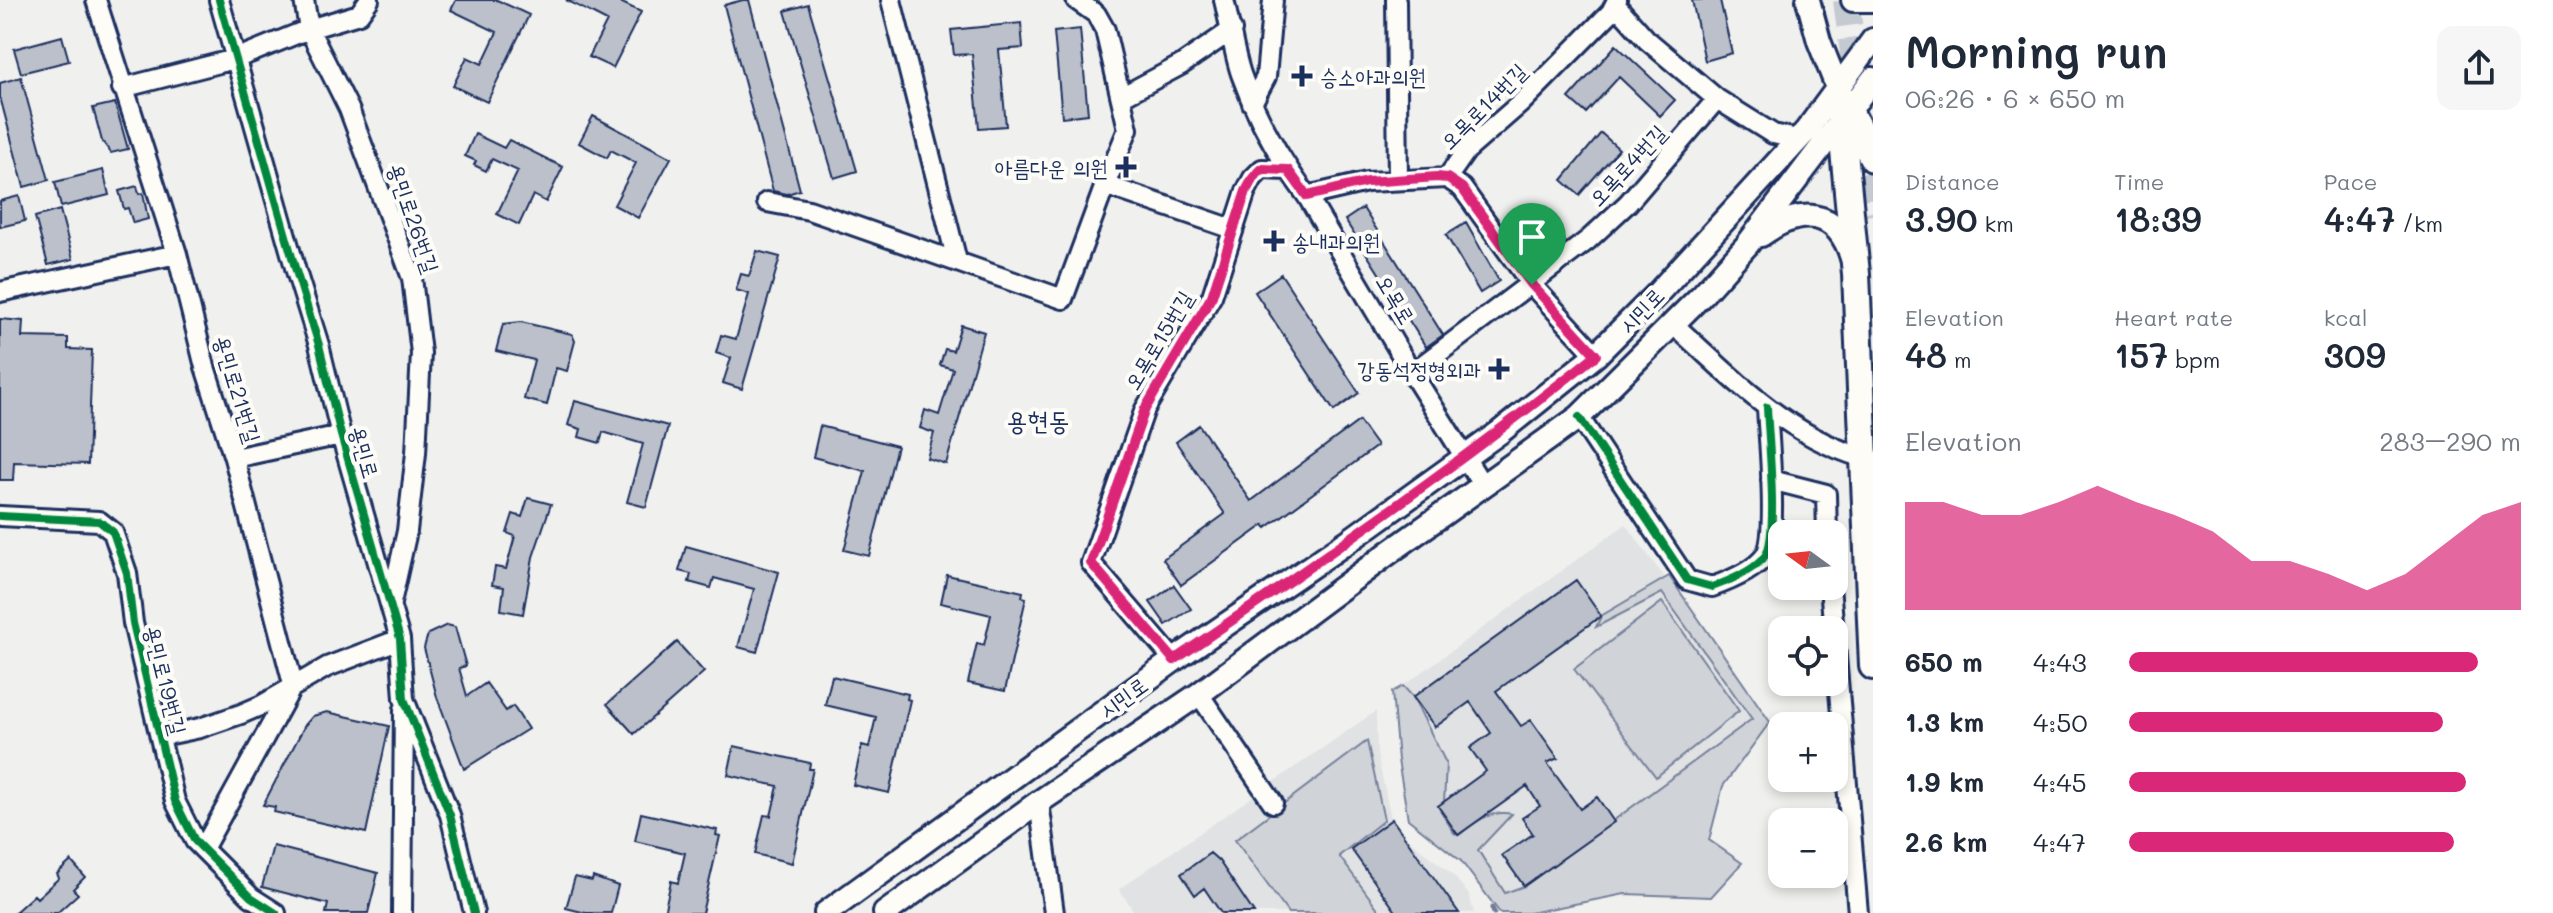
<!DOCTYPE html>
<html lang="en">
<head>
<meta charset="utf-8">
<style>
  body { margin:0; font-family:Mali,"Poor Story",sans-serif; background:#f6f6f7; color:#1f2937; height:100vh; display:flex; flex-direction:column; font-size:30px; white-space:nowrap }
  * { box-sizing:border-box; margin:0 }
  p { font-size:26px; color:#747a83 }
  .icon { flex:none; width:44px; height:44px; fill:none; stroke:currentColor; stroke-width:2; stroke-linecap:round; stroke-linejoin:round }
  .map { position:relative; flex:1; overflow:hidden }
  .side { display:flex; flex-direction:column; background:#fff; width:680px }
  .side>* { flex:none }
  .needle { width:52px; rotate:285deg }
  .tools { position:absolute; left:1768px; top:520px; display:grid; gap:16px }
  .tools a { display:grid; place-items:center; width:80px; height:80px; border-radius:16px; background:#fff; box-shadow:0 4px 12px #0003; font-size:40px }
  .pin { position:absolute; display:grid; place-items:center; width:68px; height:68px; color:#fff; margin:-82px -34px; border-radius:50% 50% 50% 0; rotate:-45deg; box-shadow:0 0 8px #0007 }
  .pin .icon { rotate:45deg }
  .round { display:grid; place-items:center; flex:none; width:84px; height:84px; border-radius:16px; background:#f6f6f7 }
  .summary { display:flex; align-items:center; justify-content:space-between; height:136px; padding:0 32px }
  h1 { font-size:44px; font-weight:600; line-height:60px }
  .stats { display:grid; grid-template-columns:repeat(3,1fr); gap:12px; height:136px; padding:8px 32px }
  .stats div { display:grid; align-content:center }
  .stats b { font-size:34px; font-weight:600 }
  .stats small { font-size:22px; font-weight:400 }
  .stats p { font-size:22px }
  .chart { height:224px; padding:16px 32px }
  .chart p { display:flex; justify-content:space-between }
  .chart svg { width:100%; height:144px; margin-top:8px; fill:#db2777; opacity:.7 }
  ul { padding:0 32px; list-style:none; font-size:26px }
  li { display:grid; grid-template-columns:128px 96px 1fr; align-items:center; height:60px }
  li i { height:20px; border-radius:10px; background:#db2777 }
  main { display:flex; flex:1; min-height:0 }
  .map>svg:first-child { display:block }
  .built { fill:#e0e2e3 }
  .green { fill:#d0d3d8; stroke:#76819b; stroke-width:2 }
  .lines { fill:none; stroke-linecap:round; stroke-linejoin:round }
  .stream { stroke:#6f7b97; stroke-width:5 }
  .building { fill:#bbc0ca; stroke:#1b2f5e; stroke-width:2 }
  .highway-tunnel { stroke:#c5c9d1; stroke-width:26; stroke-dasharray:26 13; stroke-linecap:butt }
  .minor-casing { stroke:#1b2f5e; stroke-width:24 }
  .major-casing { stroke:#1b2f5e; stroke-width:28 }
  .highway-casing { stroke:#1b2f5e; stroke-width:32 }
  .minor { stroke:#fdfcf7; stroke-width:18 }
  .major { stroke:#fdfcf7; stroke-width:22 }
  .highway { stroke:#fdfcf7; stroke-width:26 }
  .cycleway-casing { stroke:#fdfcf7; stroke-width:13 }
  .cycleway { stroke:#00873e; stroke-width:8 }
  .route-casing { stroke:#fff; stroke-width:16 }
  .route { stroke:#db2777; stroke-width:10 }
  .poi-dot { fill:#1b2f5e; stroke:#fdfcf7; stroke-width:3 }
  .labels { text-anchor:middle; dominant-baseline:central; stroke-width:8; stroke-linejoin:round; paint-order:stroke }
  .poi-label { font-size:22px; fill:#1b2f5e; stroke:#fdfcf7; text-anchor:start }
  .street-label { font-size:22px; fill:#1b2f5e; stroke:#fdfcf7 }
  .quarter-label { font-size:26px; fill:#1b2f5e; stroke:#fdfcf7 }
</style>
</head>
<body>
<main>
<div class="map">
<svg width="1873" height="913" viewBox="0 0 1873 913">
  <rect width="100%" height="100%" fill="#f0f0ee"/>
  <filter id="ink" filterUnits="userSpaceOnUse"><feTurbulence type="fractalNoise" baseFrequency=".0125" numOctaves="2"/><feDisplacementMap in="SourceGraphic" scale="16" xChannelSelector="R" yChannelSelector="G"/><feConvolveMatrix kernelMatrix="1 2 1 2 8 2 1 2 1" color-interpolation-filters="sRGB"/></filter>
  <g filter="url(#ink)">
    <!-- built -->
    <path class="built" d="M1626 524 1764 718 1506 912 1467 855 1411 810 1403 686Z
      M1376 711 1377 754 1393 827 1453 875 1469 895 1474 913H1135L1119 889Z"/>
    <!-- green -->
    <path class="green" d="M1669 576 1770 722 1723 786 1709 840 1742 863 1711 897 1625 894 1529 913H1500L1461 861 1408 819 1398 760 1392 692 1403 686 1413 697 1446 763 1444 803 1438 806 1454 833 1459 835C1474 822 1492 809 1512 814L1478 850 1505 893 1524 886 1752 719 1662 593 1596 627 1601 616Z
      M1662 602 1739 711 1656 777 1574 669Z
      M1367 741 1384 820 1339 856 1381 913H1288L1235 840Z"/>
    <g class="lines">
      <!-- stream -->
      <path class="stream" d="M1492 908 1494 913"/>
    </g>
    <!-- building -->
    <path class="building" d="M456 0H497L529 15 487 102 453 86 467 57 482 64 497 32 451 10Z
      M566 0H616L641 12 613 68 589 57 607 21Z
      M743 0H749L800 190 787 194 773 191 724 5Z
      M1692 0H1720L1732 53 1705 61Z
      M808 4 857 171 834 178 785 11Z
      M1021 23 1023 48 999 50 1006 126 979 128 972 54 954 55 951 30Z
      M1080 29 1088 114 1062 117 1054 32Z
      M62 36 69 61 21 73 14 49Z
      M1616 45 1675 100 1660 116 1619 77 1586 113 1569 98Z
      M21 77 49 180 24 187 0 97V83Z
      M115 103 128 149 111 153 102 141 93 108Z
      M593 116 671 158 638 218 614 205 636 163 611 150 607 158 579 143Z
      M1601 133 1619 149 1579 195 1562 180Z
      M475 134 504 148 509 140 563 167 546 202 533 195 519 225 497 214 518 171 492 159 486 171 474 165 476 161 465 156Z
      M103 170 109 195 61 207 55 182Z
      M137 186 139 194 143 193 148 219 133 223 128 208 124 209 119 191Z
      M19 196 25 221 0 227V201Z
      M1363 208 1443 335 1426 347 1345 220Z
      M60 210 73 259 48 265 35 217Z
      M1466 223 1499 281 1480 293 1446 235Z
      M757 251 780 257 742 389 723 383 731 358 716 353 721 335 736 339 749 294 736 290 741 274 749 276Z
      M1281 274 1359 393 1334 411 1255 292Z
      M0 319 23 321 22 337 68 338V349L92 350 88 464 14 462 13 480H0Z
      M521 322 572 334 575 341 567 371 556 368 547 405 524 399 534 360 496 351 503 324Z
      M961 325 984 332 946 464 927 458 934 433 920 428 925 410 939 415 953 369 940 365 945 349 953 351Z
      M575 401 668 426 646 507 627 502 643 444 603 432 600 443 579 437 581 429 568 425Z
      M1359 421 1377 446 1266 528 1264 525 1181 585 1163 559 1225 514 1176 442 1199 425 1251 501Z
      M820 426 897 446 869 556 844 550 865 471 813 457Z
      M528 498 551 504 533 557 523 614 501 610 504 587 492 585 495 567 506 569 515 536 507 533 513 514 522 517Z
      M686 546 779 572 757 652 738 647 754 589 714 578 711 588 689 582 691 574 679 571Z
      M947 575 1023 592 1022 597 1026 598 1005 691 968 683 977 643 984 645 991 615 941 603Z
      M1576 580 1601 616 1496 691 1521 726 1531 720 1558 758 1547 763 1580 809 1597 797 1614 822 1524 886 1502 855 1533 834 1522 818 1540 806 1527 786 1458 835 1438 806 1486 771 1470 748 1491 733 1470 702 1435 727 1413 697Z
      M1174 585 1191 609 1166 625 1150 602Z
      M447 625 455 627 466 666 459 668 467 696 486 683 506 711 513 706 528 729 464 769 437 697 424 648 428 634Z
      M677 642 704 672 634 734 607 704Z
      M832 676 908 694 907 699 910 700 889 793 853 785 862 745 869 747 876 717 825 705Z
      M327 712 389 726 366 833 274 812 275 807 263 805 305 725 313 716Z
      M734 746 810 763 809 769H813L792 863 755 854 764 815 771 816 778 786 728 775Z
      M641 813 717 830 716 835 720 836 702 913H664L671 881 678 883 685 853 635 841Z
      M1392 819 1459 913H1397L1351 849Z
      M273 846 378 873 368 913H326L328 904 262 887Z
      M1210 853 1219 861 1254 913H1221L1204 888 1195 895 1181 874Z
      M71 861 85 877 73 889 78 894 57 913H14L34 895 37 898 59 878 57 874Z
      M575 877 592 881 593 877 618 886 611 913H586L566 908Z"/>
    <g class="lines">
      <!-- highway-tunnel -->
      <path class="highway-tunnel" d="M1846 0 1857 84
        M1864 134 1873 215"/>
      <defs>
        <path id="minor" d="M96 0 177 254 205 367 234 458 293 684
          M219 0 296 271 319 345 341 435 400 639 404 699 450 815 474 913
          M304 0 309 29 349 109 412 278 421 353 416 453 407 531 391 603
          M891 0 957 261
          M1076 0 1096 14 1105 30 1128 129 1105 185
          M1224 0C1230 24 1233 50 1241 74 1256 117 1280 159 1307 196L1412 373 1483 486
          M1396 0 1398 180
          M1615 4 1647 40 1717 99 1773 134 1798 139
          M122 88 235 59 309 29 359 14 369 0
          M1121 97 1181 65 1232 30
          M1252 103 1266 77 1273 0
          M1447 178 1462 188 1532 285 1596 355
          M1307 196 1367 182 1447 178 1466 151 1521 103 1611 12 1617 0
          M767 202 809 210 1063 299 1105 185 1233 229
          M0 292 177 254
          M1673 324C1733 378 1792 442 1873 460
          M1412 373 1588 240 1628 203 1717 99
          M1579 417 1687 580 1712 587C1729 581 1754 571 1765 556 1779 537 1768 435 1767 407
          M234 458 341 435
          M1771 480 1826 494 1827 534
          M0 516 99 521 113 532 127 573 133 623 175 801 195 841 251 897 276 913
          M1830 586 1858 913
          M1174 660 1091 563 1145 409 1212 296 1246 191 1253 178 1262 169 1288 170
          M1199 694 1273 803
          M162 736 200 728 241 714 262 705 327 667 400 639
          M1039 802 1054 913
          M203 849 292 687
          M402 913 404 709"/>
        <path id="major" d="M1808 0 1819 41 1838 89
          M1853 0H1873
          M1761 235C1799 208 1837 207 1852 258
          M826 913 1174 660 1350 540 1500 432 1596 355 1657 294 1806 131 1873 40
          M885 913 1039 802 1199 694 1390 552 1579 417 1702 295 1747 245 1873 79"/>
        <path id="highway" d="M1838 89 1856 274 1873 666
          M1845 103 1873 158"/>
      </defs>
      <!-- minor casing -->
      <use href="#minor" class="minor-casing"/>
      <!-- major casing -->
      <use href="#major" class="major-casing"/>
      <!-- highway casing -->
      <use href="#highway" class="highway-casing"/>
      <!-- minor -->
      <use href="#minor" class="minor"/>
      <!-- major -->
      <use href="#major" class="major"/>
      <!-- highway -->
      <use href="#highway" class="highway"/>
      <defs>
        <path id="cycleway" d="M219 0 296 271 319 345 341 435 400 639 404 699 450 815 474 913
          M1579 417 1687 580 1712 587C1729 581 1754 571 1765 556 1779 537 1768 435 1767 407
          M0 516 99 521 113 532 127 573 133 623 175 801 195 841 251 897 276 913
          M1174 660 1091 563 1145 409 1212 296 1246 191 1253 178 1262 169 1288 170"/>
      </defs>
      <!-- cycleway casing -->
      <use href="#cycleway" class="cycleway-casing"/>
      <!-- cycleway -->
      <use href="#cycleway" class="cycleway"/>
    </g>
  </g>
  <g class="lines" filter="url(#ink)">
    <defs>
      <path id="route" d="M1262 169 1288 170 1307 196 1367 182 1437 177 1447 178 1462 188 1532 285 1596 355C1460 464 1318 562 1174 660L1091 563 1145 409 1212 296 1246 191 1253 178Z"/>
    </defs>
    <!-- route casing -->
    <use href="#route" class="route-casing"/>
    <!-- route -->
    <use href="#route" class="route"/>
  </g>
  <!-- markers -->
  <g class="poi-dot">
    <path d="M1298 64h8v8h8v8h-8v8h-8v-8h-8v-8h8z"/>
    <path d="M1122 155h8v8h8v8h-8v8h-8v-8h-8v-8h8z"/>
    <path d="M1270 229h8v8h8v8h-8v8h-8v-8h-8v-8h8z"/>
    <path d="M1495 357h8v8h8v8h-8v8h-8v-8h-8v-8h8z"/>
  </g>
  <g class="labels">
    <!-- poi labels -->
    <g class="poi-label">
      <text x="1320" y="76">승소아과의원</text>
      <text x="1108" y="167" text-anchor="end">아름다운 의원</text>
      <text x="1292" y="241">송내과의원</text>
      <text x="1481" y="369" text-anchor="end">강동석정형외과</text>
    </g>
    <!-- street labels -->
    <g class="street-label">
      <text transform="translate(1483 106) rotate(-45)">오목로14번길</text>
      <text transform="translate(1627 165) rotate(-47)">오목로4번길</text>
      <text transform="translate(414 218) rotate(71)">용민로26번길</text>
      <text transform="translate(1396 299) rotate(59)">오목로</text>
      <text transform="translate(1641 310) rotate(-46)">시민로</text>
      <text transform="translate(1158 340) rotate(-59)">오목로15번길</text>
      <text transform="translate(238 389) rotate(73)">용민로21번길</text>
      <text transform="translate(365 452) rotate(74)">용민로</text>
      <text transform="translate(166 680) rotate(76)">용민로19번길</text>
      <text transform="translate(1123 697) rotate(-36)">시민로</text>
    </g>
    <!-- quarter labels -->
    <g class="quarter-label">
      <text x="1038" y="420">용현동</text>
    </g>
  </g>
</svg>
<div class="tools">
<a><svg class="needle" viewBox="-14 -14 28 28"><path d="M0-13l5 13h-10z" fill="#e53935"/><path d="M0 13l5-13h-10z" fill="#747a83"/></svg></a>
<a><svg class="icon" aria-label="locate" viewBox="0 0 24 24"><circle cx="12" cy="12" r="6"/><path d="M12 2v4M12 18v4M2 12h4M18 12h4"/></svg></a>
<a>+</a>
<a>−</a>
</div>
<div class="pin" style="left:1532px;top:285px;background:#1e9e55"><svg class="icon" aria-label="arrive" viewBox="0 0 24 24"><path d="M6 21V4h12l-3 4 3 4H6"/></svg></div>
</div>
<section class="side">
<div class="summary"><div><h1>Morning run</h1><p>06:26 · 6 × 650 m</p></div><a class="round"><svg class="icon" aria-label="share" viewBox="0 0 24 24"><path d="M12 15V3M7 8l5-5 5 5M5 13v7h14v-7"/></svg></a></div>
<div class="stats">
<div><p>Distance</p><b>3.90<small> km</small></b></div>
<div><p>Time</p><b>18:39</b></div>
<div><p>Pace</p><b>4:47<small> /km</small></b></div>
</div>
<div class="stats">
<div><p>Elevation</p><b>48<small> m</small></b></div>
<div><p>Heart rate</p><b>157<small> bpm</small></b></div>
<div><p>kcal</p><b>309</b></div>
</div>
<div class="chart"><p><span>Elevation</span>283–290 m</p>
<svg viewBox="0 0 160 44" preserveAspectRatio="none"><path d="M0 44V11L10 11L20 15L30 15L40 11L50 6L60 11L70 15L80 20L90 29L100 29L110 33L120 38L130 33L140 24L150 15L160 11V44z"/></svg>
</div>
<ul>
<li><b>650 m</b>4:43<i style="width:89%"></i></li>
<li><b>1.3 km</b>4:50<i style="width:80%"></i></li>
<li><b>1.9 km</b>4:45<i style="width:86%"></i></li>
<li><b>2.6 km</b>4:47<i style="width:83%"></i></li>
</ul>
</section>
</main>
</body>
</html>
